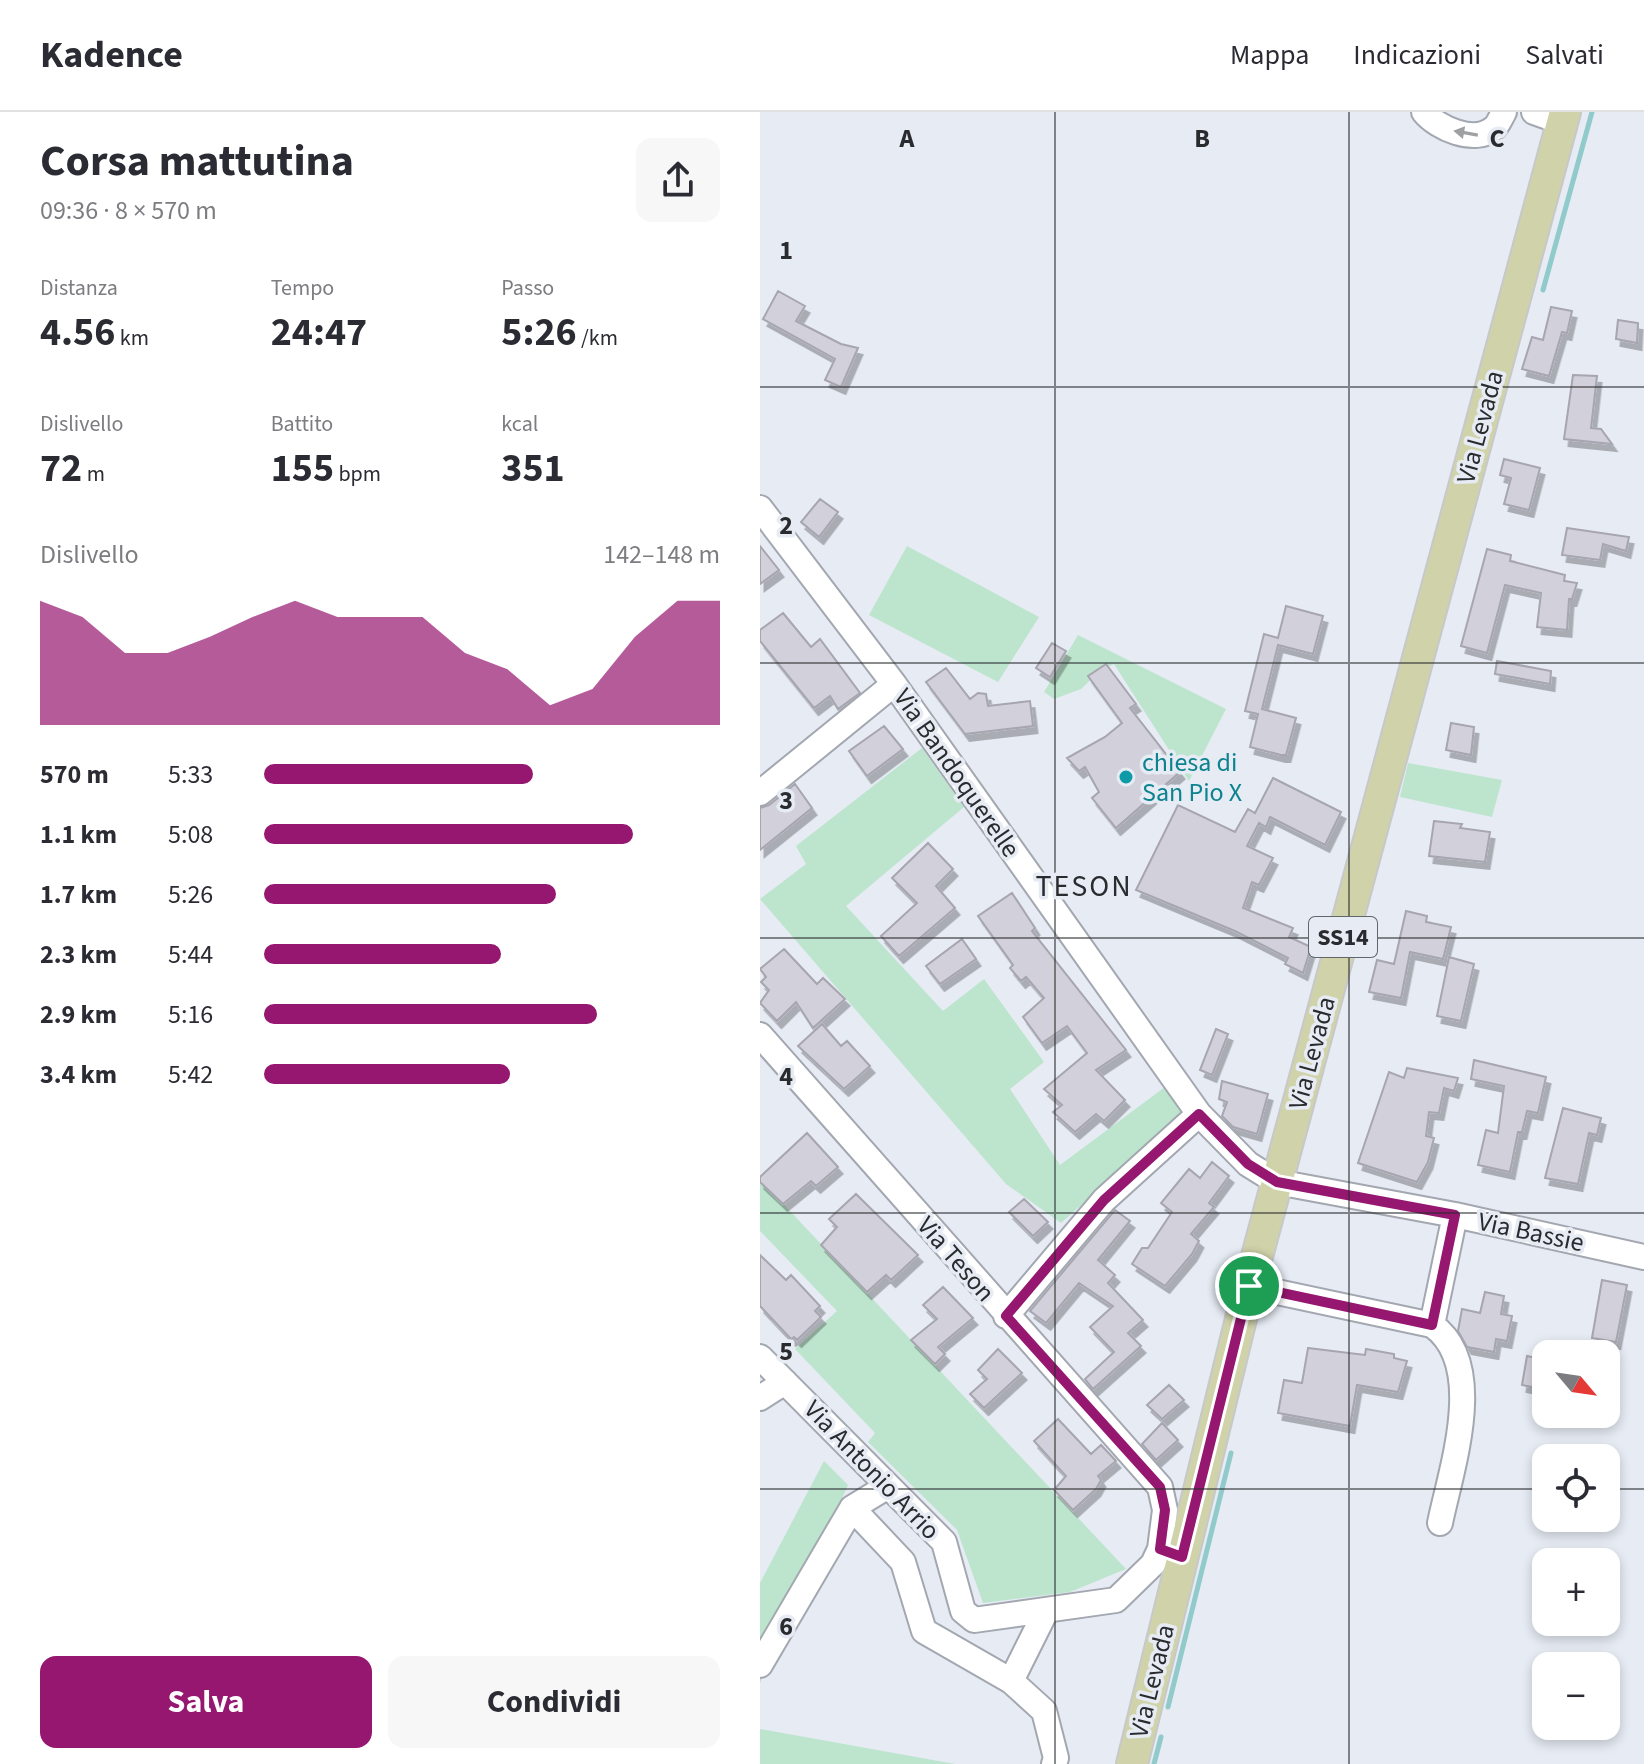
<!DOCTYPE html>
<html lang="it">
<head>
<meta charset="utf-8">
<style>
  body { margin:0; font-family:"Source Sans 3",sans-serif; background:#f7f7f7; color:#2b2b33; height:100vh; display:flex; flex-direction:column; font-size:30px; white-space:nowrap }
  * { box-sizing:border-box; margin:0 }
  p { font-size:26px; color:#7c7c81 }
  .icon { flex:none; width:44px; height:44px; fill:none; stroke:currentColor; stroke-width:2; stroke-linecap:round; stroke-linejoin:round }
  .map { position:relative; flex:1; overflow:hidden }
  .details { display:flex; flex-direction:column; background:#fff; width:760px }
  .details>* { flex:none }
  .needle { width:52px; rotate:119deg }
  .tools { position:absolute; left:772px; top:1228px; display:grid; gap:16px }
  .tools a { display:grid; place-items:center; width:88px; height:88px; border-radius:16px; background:#fff; box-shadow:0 4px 12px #0003; font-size:40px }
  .pin { position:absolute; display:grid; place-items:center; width:68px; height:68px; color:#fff; margin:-34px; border:4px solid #fff; border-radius:50%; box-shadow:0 2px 8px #0007 }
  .round { display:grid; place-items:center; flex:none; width:84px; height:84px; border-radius:16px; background:#f7f7f7 }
  .head { display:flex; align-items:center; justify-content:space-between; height:136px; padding:0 40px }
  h1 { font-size:44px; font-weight:700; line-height:60px }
  .figures { display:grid; grid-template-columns:repeat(3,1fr); gap:12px; height:136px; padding:8px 40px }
  .figures div { display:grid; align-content:center }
  .figures b { font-size:40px; font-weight:700 }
  .figures small { font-size:22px; font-weight:400 }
  .figures p { font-size:22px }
  .chart { height:224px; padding:16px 40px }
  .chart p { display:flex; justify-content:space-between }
  .chart svg { width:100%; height:144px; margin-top:8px; fill:#96176f; opacity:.7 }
  .cta { display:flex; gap:16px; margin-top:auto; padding:16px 40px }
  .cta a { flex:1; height:92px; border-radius:16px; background:#96176f; color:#fff; font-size:32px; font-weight:700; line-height:92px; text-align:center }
  .cta a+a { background:#f7f7f7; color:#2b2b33 }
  ul { padding:0 40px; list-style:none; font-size:26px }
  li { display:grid; grid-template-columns:128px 96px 1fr; align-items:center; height:60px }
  li i { height:20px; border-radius:10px; background:#96176f }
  header { display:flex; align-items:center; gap:48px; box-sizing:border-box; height:112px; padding:0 40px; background:#fff; border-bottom:2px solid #e1e1e2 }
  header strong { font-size:38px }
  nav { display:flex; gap:44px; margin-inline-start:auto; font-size:28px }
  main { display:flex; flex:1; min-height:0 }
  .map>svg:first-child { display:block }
  .green { fill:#bde5ce }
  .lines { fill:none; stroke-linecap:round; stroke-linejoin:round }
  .stream { stroke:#91cacb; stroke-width:5 }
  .building { fill:#d2d0da; stroke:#a7a5af; stroke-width:2; filter:url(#shadow) }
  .minor-casing { stroke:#a3a7b0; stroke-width:28 }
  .major-casing { stroke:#c7c8c9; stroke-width:34 }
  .minor { stroke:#fff; stroke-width:24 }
  .major { stroke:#d0d3a9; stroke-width:30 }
  .oneway { fill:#9fa0a1 }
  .route-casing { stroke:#fff; stroke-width:16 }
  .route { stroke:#96176f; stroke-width:10 }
  .grid { fill:none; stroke:#292b2e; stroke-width:2; stroke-opacity:0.55 }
  .culture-dot { fill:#0f9aa8; stroke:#e6ebf4; stroke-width:3 }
  .labels { text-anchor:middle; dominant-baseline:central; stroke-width:7; stroke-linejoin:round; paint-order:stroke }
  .shield { fill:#e6ebf4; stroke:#626569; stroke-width:2 }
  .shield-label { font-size:24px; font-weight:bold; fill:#292b2e }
  .street-label { font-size:26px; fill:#292b2e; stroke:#e6ebf4 }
  .culture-label { font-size:26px; fill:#0d838f; stroke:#e6ebf4; text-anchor:start }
  .quarter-label { font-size:30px; letter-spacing:2px; fill:#292b2e; stroke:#e6ebf4 }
  .grid-label { font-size:26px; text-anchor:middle; font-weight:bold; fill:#292b2e; stroke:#e6ebf4; stroke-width:7; stroke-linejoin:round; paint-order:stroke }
</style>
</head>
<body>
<header>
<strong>Kadence</strong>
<nav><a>Mappa</a><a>Indicazioni</a><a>Salvati</a></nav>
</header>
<main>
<section class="details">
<div class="head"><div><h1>Corsa mattutina</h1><p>09:36 · 8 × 570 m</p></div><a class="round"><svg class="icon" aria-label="share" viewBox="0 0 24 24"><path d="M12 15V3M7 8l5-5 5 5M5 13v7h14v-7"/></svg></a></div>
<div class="figures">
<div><p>Distanza</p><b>4.56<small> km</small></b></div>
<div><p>Tempo</p><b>24:47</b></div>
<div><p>Passo</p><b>5:26<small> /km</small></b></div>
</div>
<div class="figures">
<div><p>Dislivello</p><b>72<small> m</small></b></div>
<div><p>Battito</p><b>155<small> bpm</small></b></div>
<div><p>kcal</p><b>351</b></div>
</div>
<div class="chart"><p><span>Dislivello</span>142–148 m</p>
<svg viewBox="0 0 160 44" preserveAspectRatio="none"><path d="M0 44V6L10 11L20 22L30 22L40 17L50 11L60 6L70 11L80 11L90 11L100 22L110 27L120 38L130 33L140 17L150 6L160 6V44z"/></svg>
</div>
<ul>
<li><b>570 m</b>5:33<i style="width:59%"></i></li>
<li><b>1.1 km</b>5:08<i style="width:81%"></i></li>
<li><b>1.7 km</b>5:26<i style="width:64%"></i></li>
<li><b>2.3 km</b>5:44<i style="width:52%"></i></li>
<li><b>2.9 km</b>5:16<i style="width:73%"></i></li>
<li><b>3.4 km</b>5:42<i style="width:54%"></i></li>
</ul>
<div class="cta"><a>Salva</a><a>Condividi</a></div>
</section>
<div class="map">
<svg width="884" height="1652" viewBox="0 0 884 1652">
  <defs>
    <filter id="shadow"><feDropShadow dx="4.5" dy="7" stdDeviation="0" flood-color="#0004"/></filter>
  </defs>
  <rect width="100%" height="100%" fill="#e6ebf4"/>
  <!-- green -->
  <path class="green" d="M147 434 279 505 238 570 109 503Z
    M318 523 466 597 429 669 354 552 341 558 321 577 294 587 284 580Z
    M162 636 204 695 86 794 183 899 224 867 284 950 250 977 300 1053 405 975 424 1002 301 1111 246 1072 0 787 46 752 36 734Z
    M648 651 742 668 732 705 640 685Z
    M0 1067 366 1457 310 1480 223 1491 197 1418 108 1330 115 1321 35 1237 77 1199 0 1119Z
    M64 1349 88 1373 0 1571V1471Z
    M0 1617 195 1652H0Z"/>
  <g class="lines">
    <!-- stream -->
    <path class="stream" d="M783 178 832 0
      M408 1595 471 1341
      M394 1652 401 1625"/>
  </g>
  <!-- building -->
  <path class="building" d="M18 179 45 194 36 209 81 232 98 236 81 275 65 268 75 247 3 207Z
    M791 195 812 199 807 221 802 220 789 264 762 257 772 225 783 228Z
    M858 208 878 211 877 231 856 227Z
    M813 263 837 264 831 316 841 317 852 332 804 327Z
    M744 347 780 356 769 398 744 392 751 366 740 363Z
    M60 387 78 400 59 425 41 410Z
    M807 416 869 425 866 439 843 432 840 448 802 443Z
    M0 434 19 458 0 472Z
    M727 437 751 443 750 449 805 463 804 469 817 471 812 487H809L807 518 777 515 781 481 745 473 727 541 701 534Z
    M526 494 563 504 553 542 518 533 502 597 536 606 526 643H521L490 635 498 602 485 599 504 522 518 526Z
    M23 501 51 535 60 527 100 581 78 597 70 584 54 596 0 529V518Z
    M292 531 306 539 290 565 276 556Z
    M737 549 791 559 790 572 735 562Z
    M346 552 376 592 370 596 420 660 356 716 332 686 339 680 325 655 319 659 307 646 345 625 362 611 328 564Z
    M186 556 210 587 218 581 226 582 228 594 270 589 273 614 205 622 166 570Z
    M691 611 714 615 711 643 686 638Z
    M124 614 143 637 107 664 89 639Z
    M513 666 581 700 565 733 510 705 506 715 499 711 487 734 513 746 499 773 492 770 483 796 533 816 529 825 551 835 543 861 525 852 528 846 475 819 376 778 418 693 475 720 488 697 495 701Z
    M35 672 52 696 0 738V696L9 693Z
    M674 709 702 712 700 716 730 720 725 750 669 744Z
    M168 731 193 757 176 774 195 796 139 844 121 824 157 791 132 766Z
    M252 781 275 816 272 819 366 938 336 958 365 988 344 1009 336 1002 315 1020 293 1000 302 993 284 977 327 941 307 914 282 931 263 905 284 886 266 865 261 869 250 856 253 853 218 804Z
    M646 799 667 804 666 810 691 815 683 847 650 840 641 886 609 880 617 848 634 852Z
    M202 827 216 847 180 872 166 854Z
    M24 837 57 872 63 866 85 887 53 916 36 890 17 909 0 891 9 878 1 870 6 865 0 857Z
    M689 845 714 852 701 909 677 904Z
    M62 912 81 934 87 929 110 954 84 977 38 934Z
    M456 917 468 922 452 963 440 958Z
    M714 948 786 965 778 1001 767 999 762 1020H758L750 1060 718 1053 726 1018 738 1021 744 974 711 967Z
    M647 956 698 966 694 979 684 976 679 1001 669 1000 666 1024 674 1026 668 1050 657 1070 598 1051 629 960 644 966Z
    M462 969 508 982 497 1022 473 1015 462 1004 467 990 459 987Z
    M803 996 841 1006 837 1023 829 1021 818 1072 785 1066Z
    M47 1021 78 1055 56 1074 51 1069 23 1092 0 1070V1065Z
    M452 1050 469 1064 449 1091 454 1095 431 1122 439 1129 432 1142 405 1174 372 1152 382 1136H388L412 1100 401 1091 429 1057 440 1066Z
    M96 1082 158 1143 131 1168 126 1163 107 1180 61 1133 77 1115 69 1107Z
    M264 1087 288 1110 273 1124 249 1100Z
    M355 1098 370 1109 338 1148 355 1163 348 1171 383 1208 368 1221 381 1234 333 1277 325 1267 354 1240 330 1215 353 1194 319 1171 286 1211 270 1199Z
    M0 1143 26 1168 31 1163 60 1194 55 1199 61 1205 37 1228 34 1225 31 1227 0 1194Z
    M842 1168 867 1173 856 1230 832 1226Z
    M183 1175 213 1206 178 1235 185 1242 175 1252 151 1228 177 1207 163 1193Z
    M725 1180 744 1184 741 1202 752 1204 747 1229 736 1227 734 1240 707 1235 698 1219 702 1197 720 1201Z
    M548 1236 605 1243 606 1237 634 1242V1246L647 1249 638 1280 597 1273 590 1314 518 1301 524 1268 542 1271Z
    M238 1237 262 1261 224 1296 210 1282 227 1267 218 1258Z
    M767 1244 786 1248V1278L762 1273Z
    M409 1273 424 1288 402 1307 387 1293Z
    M298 1307 331 1342 341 1333 356 1349 338 1364 341 1368 336 1377 313 1398 294 1378 306 1364 274 1329Z
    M402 1311 418 1328 396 1348 382 1332Z"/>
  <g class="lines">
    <defs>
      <path id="minor" d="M664 0C677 16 715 33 734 16 738 13 741 5 744 0
        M774 0 802 10
        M0 396 134 572 439 1002 488 1052 517 1070 695 1103 884 1145
        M0 681 134 572
        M0 923 400 1375 405 1398 400 1437 422 1445
        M489 1174 672 1213C728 1252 691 1357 680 1411
        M246 1204 344 1088 439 1002
        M672 1213 695 1103
        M0 1245 184 1430 203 1499 214 1508 356 1488 393 1452 400 1437
        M0 1286 25 1270
        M92 1396 143 1450 164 1519 251 1569 286 1499
        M0 1553 92 1396 128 1374
        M251 1569 284 1599 296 1646 294 1652"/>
      <path id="major" d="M372 1652 489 1174 805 0"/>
    </defs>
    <!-- minor casing -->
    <use href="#minor" class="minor-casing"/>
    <!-- major casing -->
    <use href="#major" class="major-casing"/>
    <!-- minor -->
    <use href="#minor" class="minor"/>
    <!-- major -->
    <use href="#major" class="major"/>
  </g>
  <!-- one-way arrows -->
  <defs><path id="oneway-solid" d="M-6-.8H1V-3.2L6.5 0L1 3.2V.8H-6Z" transform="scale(2)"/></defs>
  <use class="oneway" href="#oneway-solid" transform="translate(706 21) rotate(-170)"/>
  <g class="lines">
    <defs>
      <path id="route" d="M439 1002 488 1052 517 1070 695 1103 672 1213 489 1174 422 1445 400 1437 405 1398 400 1375 246 1204 344 1088Z"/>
    </defs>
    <!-- route casing -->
    <use href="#route" class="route-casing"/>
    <!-- route -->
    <use href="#route" class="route"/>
  </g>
  <!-- grid -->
  <path class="grid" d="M295 0V1652M589 0V1652M0 275H884M0 551H884M0 826H884M0 1101H884M0 1377H786M846 1377H884"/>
  <!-- markers -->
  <circle class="culture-dot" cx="366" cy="665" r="8"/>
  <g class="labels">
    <!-- shield labels -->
    <rect class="shield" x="549" y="805" width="68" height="40" rx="6"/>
    <g class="shield-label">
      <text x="583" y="825">SS14</text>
    </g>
    <!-- street labels -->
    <g class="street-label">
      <text transform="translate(720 315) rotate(-75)">Via Levada</text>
      <text transform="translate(197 661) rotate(55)">Via Bandoquerelle</text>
      <text transform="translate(552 941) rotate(-75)">Via Levada</text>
      <text transform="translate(771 1120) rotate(12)">Via Bassie</text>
      <text transform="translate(196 1147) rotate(49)">Via Teson</text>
      <text transform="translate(112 1358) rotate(46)">Via Antonio Arrio</text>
      <text transform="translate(392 1569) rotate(-76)">Via Levada</text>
    </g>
    <!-- culture labels -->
    <g class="culture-label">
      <text x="382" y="650">chiesa di<tspan x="382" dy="30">San Pio X</tspan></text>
    </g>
    <!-- quarter labels -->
    <g class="quarter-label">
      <text x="324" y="774">TESON</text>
    </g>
  </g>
  <g class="grid-label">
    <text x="147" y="35">A</text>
    <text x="442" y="35">B</text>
    <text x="737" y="35">C</text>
    <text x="26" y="147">1</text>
    <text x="26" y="422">2</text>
    <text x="26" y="697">3</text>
    <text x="26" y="973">4</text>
    <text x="26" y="1248">5</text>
    <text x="26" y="1523">6</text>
  </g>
</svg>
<div class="tools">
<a><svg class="needle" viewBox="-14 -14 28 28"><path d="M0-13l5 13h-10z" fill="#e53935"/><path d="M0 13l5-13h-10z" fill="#7c7c81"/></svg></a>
<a><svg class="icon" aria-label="locate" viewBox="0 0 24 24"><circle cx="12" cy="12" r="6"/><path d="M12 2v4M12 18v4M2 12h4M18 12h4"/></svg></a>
<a>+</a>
<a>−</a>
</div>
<div class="pin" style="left:489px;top:1174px;background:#1e9e55"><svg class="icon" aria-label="arrive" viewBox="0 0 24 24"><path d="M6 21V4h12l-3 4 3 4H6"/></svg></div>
</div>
</main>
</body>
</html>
